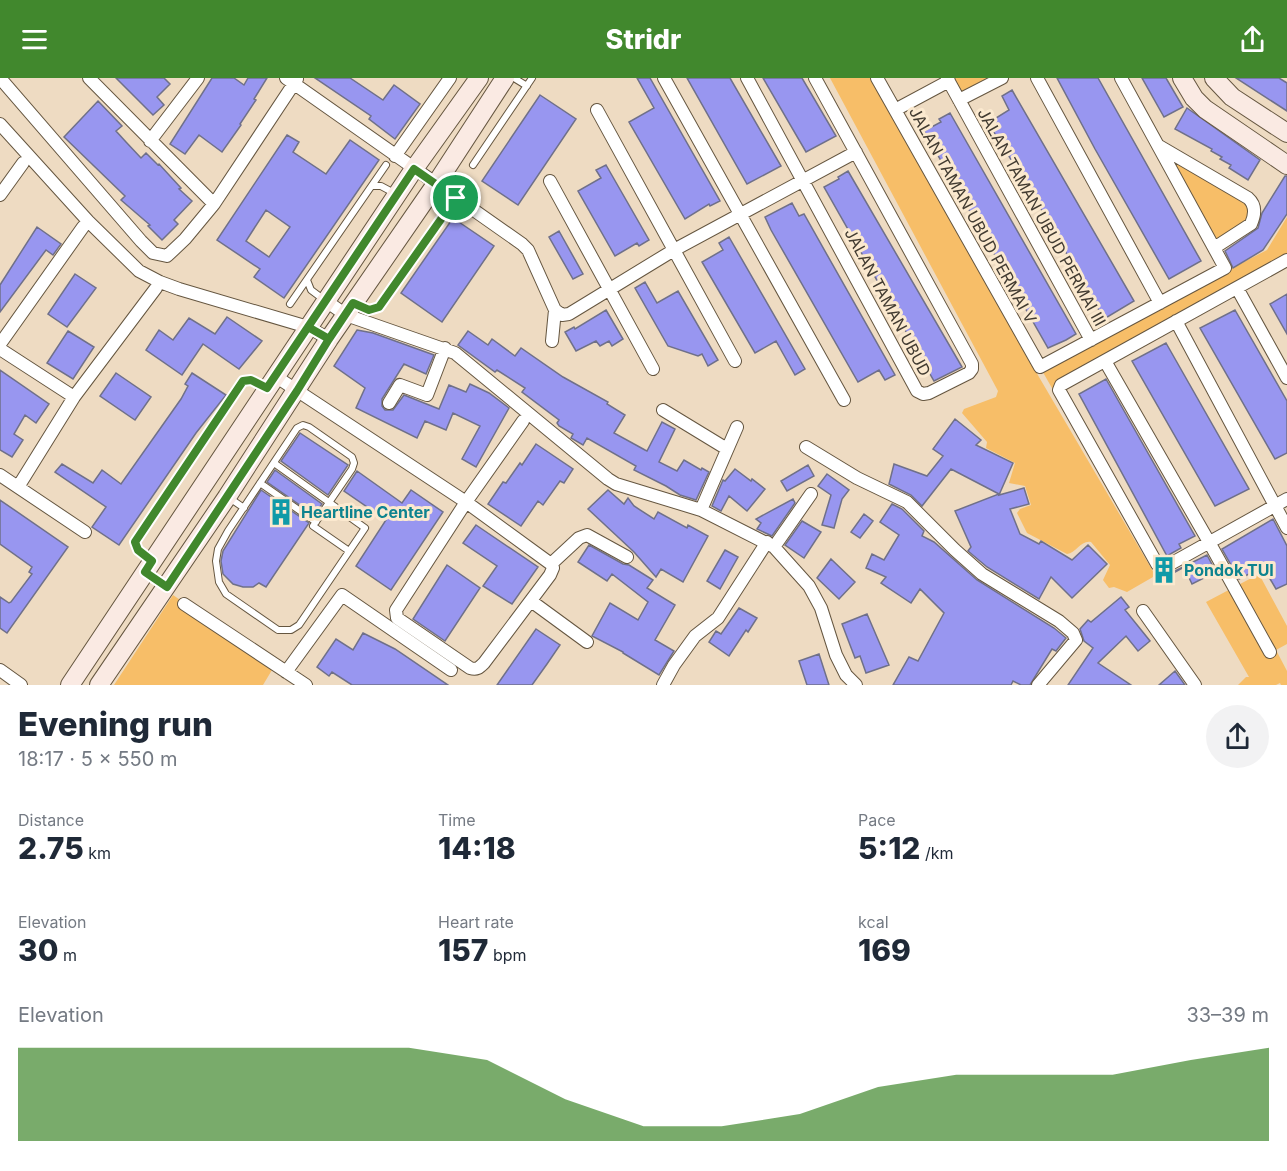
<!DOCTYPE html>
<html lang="en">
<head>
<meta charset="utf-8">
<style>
  body { margin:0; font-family:Inter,sans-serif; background:#f2f2f3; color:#1f2937; height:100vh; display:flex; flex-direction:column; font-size:22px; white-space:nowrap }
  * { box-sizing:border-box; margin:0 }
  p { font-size:20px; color:#747a83 }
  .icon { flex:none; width:33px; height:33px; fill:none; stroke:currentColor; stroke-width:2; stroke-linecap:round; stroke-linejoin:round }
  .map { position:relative; height:607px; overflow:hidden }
  .sheet { display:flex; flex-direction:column; background:#fff; flex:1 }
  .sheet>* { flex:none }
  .pin { position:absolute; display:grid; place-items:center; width:51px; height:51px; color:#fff; margin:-26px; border:3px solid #fff; border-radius:50%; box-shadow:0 2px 6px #0007 }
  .round { display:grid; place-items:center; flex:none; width:63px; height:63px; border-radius:32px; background:#f2f2f3 }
  .overview { display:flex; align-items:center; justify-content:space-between; height:102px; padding:0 18px }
  h1 { font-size:33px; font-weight:800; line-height:45px }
  .figures { display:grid; grid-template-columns:repeat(3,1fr); gap:9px; height:102px; padding:6px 18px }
  .figures div { display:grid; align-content:center }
  .figures b { font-size:30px; font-weight:800 }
  .figures small { font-size:16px; font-weight:400 }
  .figures p { font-size:16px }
  .chart { height:168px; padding:12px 18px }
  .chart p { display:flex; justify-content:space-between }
  .chart svg { width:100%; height:108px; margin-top:6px; fill:#41882d; opacity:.7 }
  header { display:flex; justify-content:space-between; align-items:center; height:78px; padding:0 18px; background:#41882d; color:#fff; font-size:27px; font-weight:800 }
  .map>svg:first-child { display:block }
  .green { fill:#f7be68 }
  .building { fill:#9896f0; stroke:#6f7089; stroke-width:1.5; fill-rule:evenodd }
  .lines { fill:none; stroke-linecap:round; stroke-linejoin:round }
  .lane-casing { stroke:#655640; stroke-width:8 }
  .street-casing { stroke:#655640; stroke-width:14 }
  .secondary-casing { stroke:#655640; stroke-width:20 }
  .lane { stroke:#fff; stroke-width:6 }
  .street { stroke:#fff; stroke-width:12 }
  .secondary { stroke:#faeae3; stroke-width:18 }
  .route-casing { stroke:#fff; stroke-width:12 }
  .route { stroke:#41882d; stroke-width:8 }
  .labels { text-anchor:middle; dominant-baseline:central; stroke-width:6; stroke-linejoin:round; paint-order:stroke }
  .street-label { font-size:16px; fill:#423b31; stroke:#fbe9cf }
  .culture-label { font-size:16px; font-weight:bold; fill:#0d838f; stroke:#fbe9cf; text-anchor:start }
</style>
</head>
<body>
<header><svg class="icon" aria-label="menu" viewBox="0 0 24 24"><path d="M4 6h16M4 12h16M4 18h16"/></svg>Stridr<svg class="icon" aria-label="share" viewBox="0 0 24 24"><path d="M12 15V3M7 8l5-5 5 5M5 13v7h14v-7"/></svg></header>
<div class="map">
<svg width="1287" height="607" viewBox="0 0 1287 607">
  <rect width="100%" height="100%" fill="#eedbc2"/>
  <!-- green -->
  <path class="green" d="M830 0H873L1039 299 1154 495 1153 499 1127 514 1114 509 1109 510 1103 502 1110 487 1091 464C1081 462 1076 475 1067 476L1027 455 1017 435 1020 431 1031 427 1025 408 1009 405 1015 385 986 370 987 364 962 335 964 331 996 319 998 313Z
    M947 0H1002L959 22Z
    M1159 68 1248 120 1254 139 1214 170Z
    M1287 139V181L1061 307 1153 488 1040 289 1267 172Z
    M1259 496 1287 548V566L1276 572 1287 593V607H1281L1280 605 1276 607H1238L1246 599H1249L1206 524Z
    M173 517 275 587 263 607H114Z"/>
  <!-- building -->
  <path class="building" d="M116 0H164L170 6 157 19 164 27 153 37Z
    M212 0H234L244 7 248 0H267L254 21 256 22 240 46 241 47 222 74 199 57 185 76 170 66Z
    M315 0H350L383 22 394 7 420 26 395 61 369 41 371 38Z
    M637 0H650L720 123 710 128 709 126 685 141 629 44 654 30Z
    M687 0H730L781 88 747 106Z
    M763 0H802L836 58 806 74Z
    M1057 0H1098L1201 183 1169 201 1095 71Z
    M1142 0H1166L1183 29 1164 39Z
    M1236 0H1279L1287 5V33Z
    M1012 12 1134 223 1104 241 1029 110 988 45 1009 32 1002 18Z
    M540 17 576 41 518 127 482 103Z
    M98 23 122 48 116 53 126 64 141 80 146 75 158 87 159 86 181 110 179 111 192 123 174 142 178 146 162 162 148 148 150 147 121 122 125 118 64 59Z
    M1187 30 1260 82 1248 102 1229 90 1231 87 1220 81 1222 79 1211 73 1212 71 1175 51Z
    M950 35 1076 256 1066 262 1048 270 924 53 941 44 939 41Z
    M287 57 299 64 293 74 326 96 350 62 379 82 284 220 254 199 260 191 217 162ZM266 132 290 149 269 179 246 163Z
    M606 87 649 162 639 168 637 165 615 178 578 113 601 100 596 92Z
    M848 93 962 289 934 303 824 109 839 101 838 99Z
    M1285 98H1287V136L1263 172 1233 190 1225 173 1258 150 1262 135Z
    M792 125 799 138 804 136 895 297 885 302 879 292 858 304 771 152 765 139Z
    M453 140 494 168 442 244 401 215Z
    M37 149 61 166 53 177 46 172 0 234V207Z
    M559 153 583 196 573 201 549 159Z
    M729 159 805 291 795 297 776 263 755 275 702 184 723 172 719 165Z
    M75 196 96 210 67 249 48 236Z
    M645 204 657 225 678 213 718 282 708 288 702 276 698 278 668 268 635 210Z
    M1287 216V256L1270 226Z
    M606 232 623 261 612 268 609 263 600 268 596 263 576 273 565 254 574 249 575 251Z
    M1235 232 1287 323V375L1275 381 1200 250Z
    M227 239 262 263 239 291 203 266 182 297 146 272 159 252 173 262 189 240 215 256Z
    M357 252 373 255 434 277 426 296 404 286 382 321V328L385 332H393L404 317 439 331 449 307 466 314 470 306 489 315 509 330 476 389 462 381 480 348 453 335 446 352 425 343 417 360 356 330 365 310 334 288Z
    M68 253 94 269 73 301 47 285Z
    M468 253 488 267 492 261 515 278 521 270 563 299 608 324 607 326 625 337 614 355 645 372 647 373 662 344 675 351 659 384 677 393 684 382 701 392 702 390 709 394 696 422 680 417 666 408 634 392 636 388 587 360 583 367 571 360 573 356 559 348 557 345 559 342 522 314 525 310 497 292 495 294 458 267Z
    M1166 265 1249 411 1215 428 1132 283Z
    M0 292 49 326 36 345 25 337 14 356 23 362 12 379 0 372Z
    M116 295 151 319 135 342 100 318Z
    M192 295 226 317 196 355 119 467 92 449 106 429 55 394 62 386 93 405 102 392 121 406 181 321 188 308 185 306Z
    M1106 301 1195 458 1179 466 1181 470 1167 478 1079 316Z
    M955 341 981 362 976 367 1013 385 999 417 1024 410 1029 426 1010 431 1020 456 1039 466 1041 463 1072 482 1088 467 1107 486 1072 520 1051 499 1039 521 987 489 968 473 971 469 955 433 999 416 951 391 922 428 911 417 889 406 894 386 927 398 943 378 933 371Z
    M300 355 348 387 328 417 281 383Z
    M536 366 573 391 564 405 560 403 543 427 538 423 521 448 488 426 503 404 506 405 520 385 522 387Z
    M808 387 814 398 787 413 781 403Z
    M735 391 751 403 752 401 765 411 747 433 729 418 721 433 712 428 723 402 725 403Z
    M275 392 322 426 314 437 267 404Z
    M357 393 402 425 411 412 443 434 391 512 356 488 386 442 344 413Z
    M827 396 849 412 842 421 834 450 822 447 831 417 818 408Z
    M261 412 309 445 266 509 259 505 253 509H243L233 506 223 496 221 483 223 473Z
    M608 412 624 426 628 420 634 428 654 441 658 434 687 450 688 447 708 458 683 504 661 491 656 499 634 474 588 431Z
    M793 421 795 425 772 458 757 451 761 445 756 441Z
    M0 422 68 469 7 555 0 550V519L9 525 11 524 32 496 29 494 32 489 0 466Z
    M892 426 902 431 924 453 922 458 934 464 977 502 1054 550 1066 560 1056 573 1052 571 1030 607H1021L1013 603 1011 607H893L909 579 918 583 944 535 920 511 911 525 881 505 886 499 866 490 872 476 884 482 899 457 880 444Z
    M864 436 873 443 860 460 851 454Z
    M1273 441 1287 468V506L1276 511 1263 489 1239 501 1222 471Z
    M802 443 821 454 804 480 785 467Z
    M476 447 538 489 512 526 483 508 497 488 463 465Z
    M589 467 623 486 629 487 653 502 647 510 675 527 655 562 674 573 659 597 623 575V574L592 558 610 525 638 542 648 524 612 496 607 503 578 484Z
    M725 472 738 479 720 511 707 503Z
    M1207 477 1216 494 1192 506 1184 489 1161 502 1159 498 1169 496Z
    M831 481 855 504 839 521 817 500Z
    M447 487 480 510 445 563 413 541Z
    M1121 519 1129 529 1125 532 1150 563 1138 573 1126 558 1098 585 1131 607H1068L1093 570 1084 563 1080 551 1088 542 1091 544Z
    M739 530 757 540 748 554 746 552 729 578 709 564 716 553 721 556Z
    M867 536 889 587 866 595 860 578 855 580 842 546Z
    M536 551 560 567 547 586 532 607H497Z
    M363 555 395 571 448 607H352L332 594 329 598 317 589 336 561 353 572Z
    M819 576 829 607H807L799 583Z
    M1175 593 1185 607H1159Z"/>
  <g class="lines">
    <defs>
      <path id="lane" d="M514 0 527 8
        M473 87 532 0
        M372 108H381L394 115
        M307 202 311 212 323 221
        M290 226 386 87
        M357 227 369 232 379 229 456 120
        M274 385 365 450 299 547 291 552H278L226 516 219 504 216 483 218 471 228 453 297 350 303 347 309 349 352 379 354 385 352 391 313 448 349 473
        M260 405 316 444
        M228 419 244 430
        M152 483 138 472 136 464 243 303 251 302 266 310"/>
      <path id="street" d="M0 0 141 163 153 175 167 178 185 161 214 126 297 1
        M89 0 214 126
        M286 0 522 166 528 172 555 232 562 237 569 236 674 172 856 74
        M664 0 844 322
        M747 0 917 313 923 316 929 315 969 295 972 291V286L815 0
        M877 0 1040 289 1225 190 1121 0
        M947 0 1091 262
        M1037 0 1160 225
        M959 22 1002 0
        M597 32 735 283
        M895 32 949 3
        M0 46 88 143 139 193 160 204 179 211 308 249 329 261
        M150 63 198 0
        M1159 68 1248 120C1256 127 1255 137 1251 146L1214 170
        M395 78 450 0
        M550 103 653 291
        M0 117 23 85
        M1287 182 1061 307 1059 312 1157 486 1161 490 1165 489 1287 421
        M1237 210 1287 300
        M326 223 346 237 455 275 608 401 616 406 701 432 774 469 809 508 821 530 836 577 846 597 856 607
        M1176 243 1287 450
        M552 263 555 232
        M0 266 83 149
        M0 271 74 319
        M1105 283 1209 464 1270 574
        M275 298 466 424 551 486 553 490 550 497 484 585C479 590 477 592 470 590L397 540 396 532 466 424 523 343
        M389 325 400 307 427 317 445 270
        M663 332 727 371
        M806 369 857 400 907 424 955 472 982 496 1059 543 1073 555 1076 562 1038 607
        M0 397 85 454
        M18 409 74 319 156 210
        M701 432 737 349
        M774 469 811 416
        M551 486 579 460 587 457 627 479
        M531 523 587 564
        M184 526 306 607
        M1143 533 1195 607
        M0 592 21 607
        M286 594 342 517 451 592
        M663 607 674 587 695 558 718 540 767 464"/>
      <path id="secondary" d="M1182 0 1194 20 1205 31 1287 87
        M1214 0 1232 19 1287 55
        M70 607 414 91 479 0
        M99 607 227 419 329 261 436 106 505 0"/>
    </defs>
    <!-- lane casing -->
    <use href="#lane" class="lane-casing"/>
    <!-- street casing -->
    <use href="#street" class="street-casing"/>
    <!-- secondary casing -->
    <use href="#secondary" class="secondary-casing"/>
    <!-- lane -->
    <use href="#lane" class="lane"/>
    <!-- street -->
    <use href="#street" class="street"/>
    <!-- secondary -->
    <use href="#secondary" class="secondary"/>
  </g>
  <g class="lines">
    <defs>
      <path id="route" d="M456 120 379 229 369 232 353 225 329 261 308 249 267 310 251 302 243 303 135 464 138 472 152 483 145 494 167 509 297 313 329 261 308 249 414 91 456 120"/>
    </defs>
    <!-- route casing -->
    <use href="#route" class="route-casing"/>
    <!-- route -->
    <use href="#route" class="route"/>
  </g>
  <!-- icons -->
  <defs>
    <symbol id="building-bare" viewBox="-9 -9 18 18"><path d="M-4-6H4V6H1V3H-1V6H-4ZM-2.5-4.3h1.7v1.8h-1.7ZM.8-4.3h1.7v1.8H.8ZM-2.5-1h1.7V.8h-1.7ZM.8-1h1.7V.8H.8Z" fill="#0f9aa8" stroke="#fbe9cf" stroke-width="2.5" paint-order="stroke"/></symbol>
  </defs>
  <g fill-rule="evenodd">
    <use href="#building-bare" x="262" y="415" width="38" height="38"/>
    <use href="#building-bare" x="1145" y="473" width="38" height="38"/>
  </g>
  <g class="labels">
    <!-- street labels -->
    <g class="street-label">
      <text transform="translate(973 137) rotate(61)">JALAN TAMAN UBUD PERMAI V</text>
      <text transform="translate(1042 139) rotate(61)">JALAN TAMAN UBUD PERMAI III</text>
      <text transform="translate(888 224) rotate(62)">JALAN TAMAN UBUD</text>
    </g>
    <!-- culture labels -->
    <g class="culture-label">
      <text x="301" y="434">Heartline Center</text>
      <text x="1184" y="492">Pondok TUI</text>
    </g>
  </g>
</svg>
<div class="pin" style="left:456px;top:120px;background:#1e9e55"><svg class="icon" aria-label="arrive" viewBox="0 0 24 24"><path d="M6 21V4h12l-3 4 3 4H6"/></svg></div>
</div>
<section class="sheet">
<div class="overview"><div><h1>Evening run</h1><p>18:17 · 5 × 550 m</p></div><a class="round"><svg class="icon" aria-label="share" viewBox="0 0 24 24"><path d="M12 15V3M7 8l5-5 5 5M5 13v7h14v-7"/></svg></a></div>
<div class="figures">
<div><p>Distance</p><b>2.75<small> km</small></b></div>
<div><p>Time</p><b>14:18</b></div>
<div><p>Pace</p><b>5:12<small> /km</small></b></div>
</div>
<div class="figures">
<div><p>Elevation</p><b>30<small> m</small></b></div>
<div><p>Heart rate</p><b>157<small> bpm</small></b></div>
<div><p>kcal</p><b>169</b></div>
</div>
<div class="chart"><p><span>Elevation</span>33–39 m</p>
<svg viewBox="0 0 160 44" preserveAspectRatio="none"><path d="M0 44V6L10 6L20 6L30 6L40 6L50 6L60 11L70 27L80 38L90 38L100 33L110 22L120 17L130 17L140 17L150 11L160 6V44z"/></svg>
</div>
</section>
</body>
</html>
